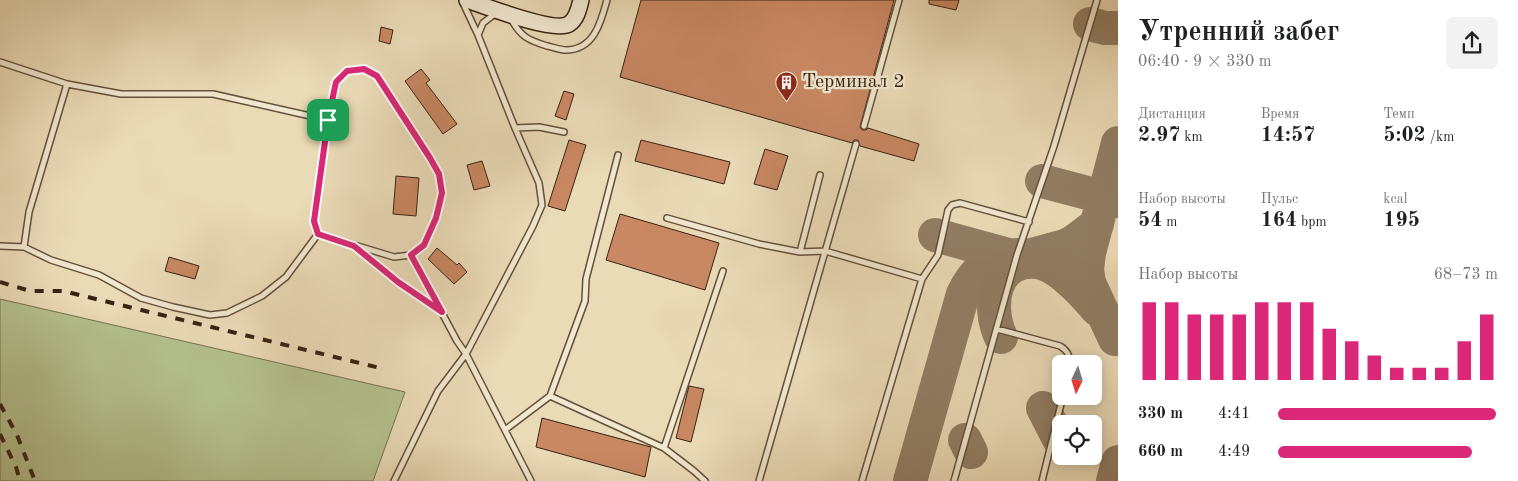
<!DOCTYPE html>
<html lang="ru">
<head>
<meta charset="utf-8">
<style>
  body { margin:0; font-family:"Old Standard TT",serif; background:#f2f2f2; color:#202124; height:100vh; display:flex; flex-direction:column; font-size:19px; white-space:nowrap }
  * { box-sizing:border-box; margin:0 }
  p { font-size:16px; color:#757577 }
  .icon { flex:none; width:28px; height:28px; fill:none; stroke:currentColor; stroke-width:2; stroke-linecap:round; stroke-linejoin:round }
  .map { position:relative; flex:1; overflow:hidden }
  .side { display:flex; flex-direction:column; background:#fff; width:400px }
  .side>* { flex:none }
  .needle { width:32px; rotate:184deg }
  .buttons { position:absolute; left:1052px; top:355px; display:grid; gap:10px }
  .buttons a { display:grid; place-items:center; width:50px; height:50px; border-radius:8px; background:#fff; box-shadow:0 2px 12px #0003; font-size:25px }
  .pin { position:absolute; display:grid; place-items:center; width:42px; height:42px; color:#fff; margin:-21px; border-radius:10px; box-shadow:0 2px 8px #0006 }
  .round { display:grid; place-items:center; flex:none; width:52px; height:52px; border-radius:8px; background:#f2f2f2 }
  .summary { display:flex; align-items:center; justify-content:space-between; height:85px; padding:0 20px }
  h1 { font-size:28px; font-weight:600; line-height:38px }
  .metrics { display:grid; grid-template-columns:repeat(3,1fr); gap:8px; height:85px; padding:5px 20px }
  .metrics div { display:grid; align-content:center }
  .metrics b { font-size:21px; font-weight:600 }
  .metrics small { font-size:14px; font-weight:400 }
  .metrics p { font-size:14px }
  .chart { height:140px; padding:10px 20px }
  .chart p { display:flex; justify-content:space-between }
  .chart svg { width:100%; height:90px; margin-top:5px; stroke:#db2777; stroke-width:6 }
  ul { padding:0 20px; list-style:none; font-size:16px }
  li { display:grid; grid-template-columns:80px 60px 1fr; align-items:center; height:38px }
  li i { height:12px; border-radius:6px; background:#db2777 }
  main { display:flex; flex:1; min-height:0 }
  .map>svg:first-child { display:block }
  .green { fill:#b5c190; stroke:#767250 }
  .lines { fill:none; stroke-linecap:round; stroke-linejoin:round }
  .taxiway { stroke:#917e64; stroke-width:34 }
  .building { fill:#c98863; stroke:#382211 }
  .service-casing { stroke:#64503a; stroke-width:8 }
  .secondary-casing { stroke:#382211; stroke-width:18 }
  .service { stroke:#f1e8d0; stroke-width:5 }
  .secondary { stroke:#f1e8d0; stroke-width:15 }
  .rail { stroke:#382211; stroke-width:4; stroke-dasharray:9 9; stroke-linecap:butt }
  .route-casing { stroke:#fff; stroke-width:10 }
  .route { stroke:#db2777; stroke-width:6 }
  .labels { text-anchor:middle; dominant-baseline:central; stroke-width:4.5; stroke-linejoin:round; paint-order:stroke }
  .poi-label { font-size:20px; fill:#382211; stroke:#f1e8d0; text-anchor:start }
</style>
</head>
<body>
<main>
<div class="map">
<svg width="1118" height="481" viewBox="0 0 1118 481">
  <rect width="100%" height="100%" fill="#eadbb7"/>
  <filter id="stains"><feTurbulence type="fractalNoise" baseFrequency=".004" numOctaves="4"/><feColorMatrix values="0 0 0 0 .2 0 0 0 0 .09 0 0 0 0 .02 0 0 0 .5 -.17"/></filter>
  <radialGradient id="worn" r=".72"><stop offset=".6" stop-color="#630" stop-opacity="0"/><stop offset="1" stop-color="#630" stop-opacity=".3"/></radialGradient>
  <!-- green -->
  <path class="green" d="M0 299 405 392 373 481H0Z"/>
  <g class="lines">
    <!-- taxiway -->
    <path class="taxiway" d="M1090 24 1105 28H1118
      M1042 181 1118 201
      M935 235 1016 257
      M1021 258 1065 246 1073 242 1097 224
      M1001 337C986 306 994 257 1037 262 1058 265 1084 294 1097 309
      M1115 339 1089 283 1087 269 1089 253 1118 143
      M1043 408 1059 439
      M965 440 971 452
      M910 481 963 294C974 271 990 256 1017 255
      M1113 481 1118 462"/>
  </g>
  <!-- building -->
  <path class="building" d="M641 0H894L860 127 862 130H866L868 128 919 144 914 161 860 146 858 140H854L852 143 620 77Z
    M929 0H959L956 10 929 4Z
    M381 27 393 30 390 44 379 41Z
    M421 69 430 80 426 83 457 124 443 134 405 81Z
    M564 91 574 94 566 120 555 116Z
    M569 140 586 145 565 211 548 206Z
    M641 140 730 162 724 184 635 161Z
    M765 149 788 156 777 190 754 184Z
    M482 161 490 186 474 190 467 165Z
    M396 176 419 178 416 216 393 214Z
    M620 214 719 243 705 290 606 260Z
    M437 248 457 265 459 263 467 272 454 284 428 259Z
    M169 257 199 266 195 279 165 271Z
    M689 386 704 389 691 442 676 438Z
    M542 418 651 447 645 477 536 447Z"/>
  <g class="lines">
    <defs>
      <path id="service" d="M511 19C521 37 528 40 547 46 553 47 560 50 566 50 594 50 601 22 607 0
        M478 35 483 23 496 13
        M0 62 67 84 121 94H213L328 120
        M364 69 377 76 430 158 439 174 442 193 436 218 424 245 411 255 394 257 318 234 314 221 328 120 337 82 347 71Z
        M864 126 899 0
        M515 128 539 127 564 132
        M667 218 759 244 800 252 820 175
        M0 246 24 247 51 260 99 275 141 298 173 307 210 315 227 313 262 296 286 277 318 234
        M24 247 29 212 67 84
        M357 248 398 282 439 311
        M800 252 825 251 922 279
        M411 255 457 341 466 354 531 481
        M997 329 1060 346C1067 350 1070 355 1070 364
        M550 396 664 448 694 471 705 481
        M505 430 550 396 585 301 586 279 618 155
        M664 448 723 271
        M394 481 438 391 466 354 533 226 542 205 539 183 515 128 478 35 463 3
        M759 481 856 144
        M862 481 922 279 938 255 948 210 952 205 960 203 1029 222
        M954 481 1017 255 1054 146 1097 0
        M1042 481 1063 396"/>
      <path id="secondary" d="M467 0C485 6 554 33 569 24 577 19 579 8 581 0"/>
    </defs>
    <!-- service casing -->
    <use href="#service" class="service-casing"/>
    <!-- secondary casing -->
    <use href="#secondary" class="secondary-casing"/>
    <!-- service -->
    <use href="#service" class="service"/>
    <!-- secondary -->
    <use href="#secondary" class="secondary"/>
    <!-- rail -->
    <path class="rail" d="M0 282 30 291H63L380 368
      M0 404 17 435 35 481
      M0 434 16 467 20 481"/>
  </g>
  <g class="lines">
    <defs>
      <path id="route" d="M364 69 377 76 430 158 439 174 442 193 436 218 424 245 411 255 442 312 398 282 354 246 318 234 314 221 328 120 336 82 347 71Z"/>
    </defs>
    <!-- route casing -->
    <use href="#route" class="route-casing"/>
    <!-- route -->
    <use href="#route" class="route"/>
  </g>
  <!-- icons -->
  <defs>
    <symbol id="building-pin" viewBox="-11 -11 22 30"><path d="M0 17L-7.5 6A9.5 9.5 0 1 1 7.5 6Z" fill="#8f2418" stroke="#f1e8d0"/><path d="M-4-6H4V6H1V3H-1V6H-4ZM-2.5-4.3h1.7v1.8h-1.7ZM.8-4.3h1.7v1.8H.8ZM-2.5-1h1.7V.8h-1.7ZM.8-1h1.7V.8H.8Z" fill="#fff"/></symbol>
  </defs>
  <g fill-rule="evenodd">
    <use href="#building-pin" x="774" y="70" width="25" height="34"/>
  </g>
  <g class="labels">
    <!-- poi labels -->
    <g class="poi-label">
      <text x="802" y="82">Терминал 2</text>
    </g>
  </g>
  <rect width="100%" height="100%" filter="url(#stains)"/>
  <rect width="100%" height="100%" fill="url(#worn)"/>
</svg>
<div class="buttons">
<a><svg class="needle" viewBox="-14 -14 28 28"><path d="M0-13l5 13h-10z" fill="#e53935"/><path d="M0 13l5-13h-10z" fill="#757577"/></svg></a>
<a><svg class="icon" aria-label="locate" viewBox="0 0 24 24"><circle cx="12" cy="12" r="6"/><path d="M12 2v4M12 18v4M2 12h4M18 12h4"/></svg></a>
</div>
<div class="pin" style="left:328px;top:120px;background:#1e9e55"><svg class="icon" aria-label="arrive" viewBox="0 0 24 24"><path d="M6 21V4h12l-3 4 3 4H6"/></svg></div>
</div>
<section class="side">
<div class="summary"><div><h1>Утренний забег</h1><p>06:40 · 9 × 330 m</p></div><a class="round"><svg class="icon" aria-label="share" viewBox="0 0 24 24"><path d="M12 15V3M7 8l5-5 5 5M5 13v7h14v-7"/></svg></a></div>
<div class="metrics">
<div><p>Дистанция</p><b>2.97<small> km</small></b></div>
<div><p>Время</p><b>14:57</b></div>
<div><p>Темп</p><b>5:02<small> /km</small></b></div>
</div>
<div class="metrics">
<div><p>Набор высоты</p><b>54<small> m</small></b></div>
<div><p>Пульс</p><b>164<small> bpm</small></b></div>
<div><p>kcal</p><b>195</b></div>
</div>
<div class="chart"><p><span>Набор высоты</span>68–73 m</p>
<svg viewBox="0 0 160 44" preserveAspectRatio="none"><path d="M5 44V6M15 44V6M25 44V12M35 44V12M45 44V12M55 44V6M65 44V6M75 44V6M85 44V19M95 44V25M105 44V32M115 44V38M125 44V38M135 44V38M145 44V25M155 44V12"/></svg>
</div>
<ul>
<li><b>330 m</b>4:41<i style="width:99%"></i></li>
<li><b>660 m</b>4:49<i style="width:88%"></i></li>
</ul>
</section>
</main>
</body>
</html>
